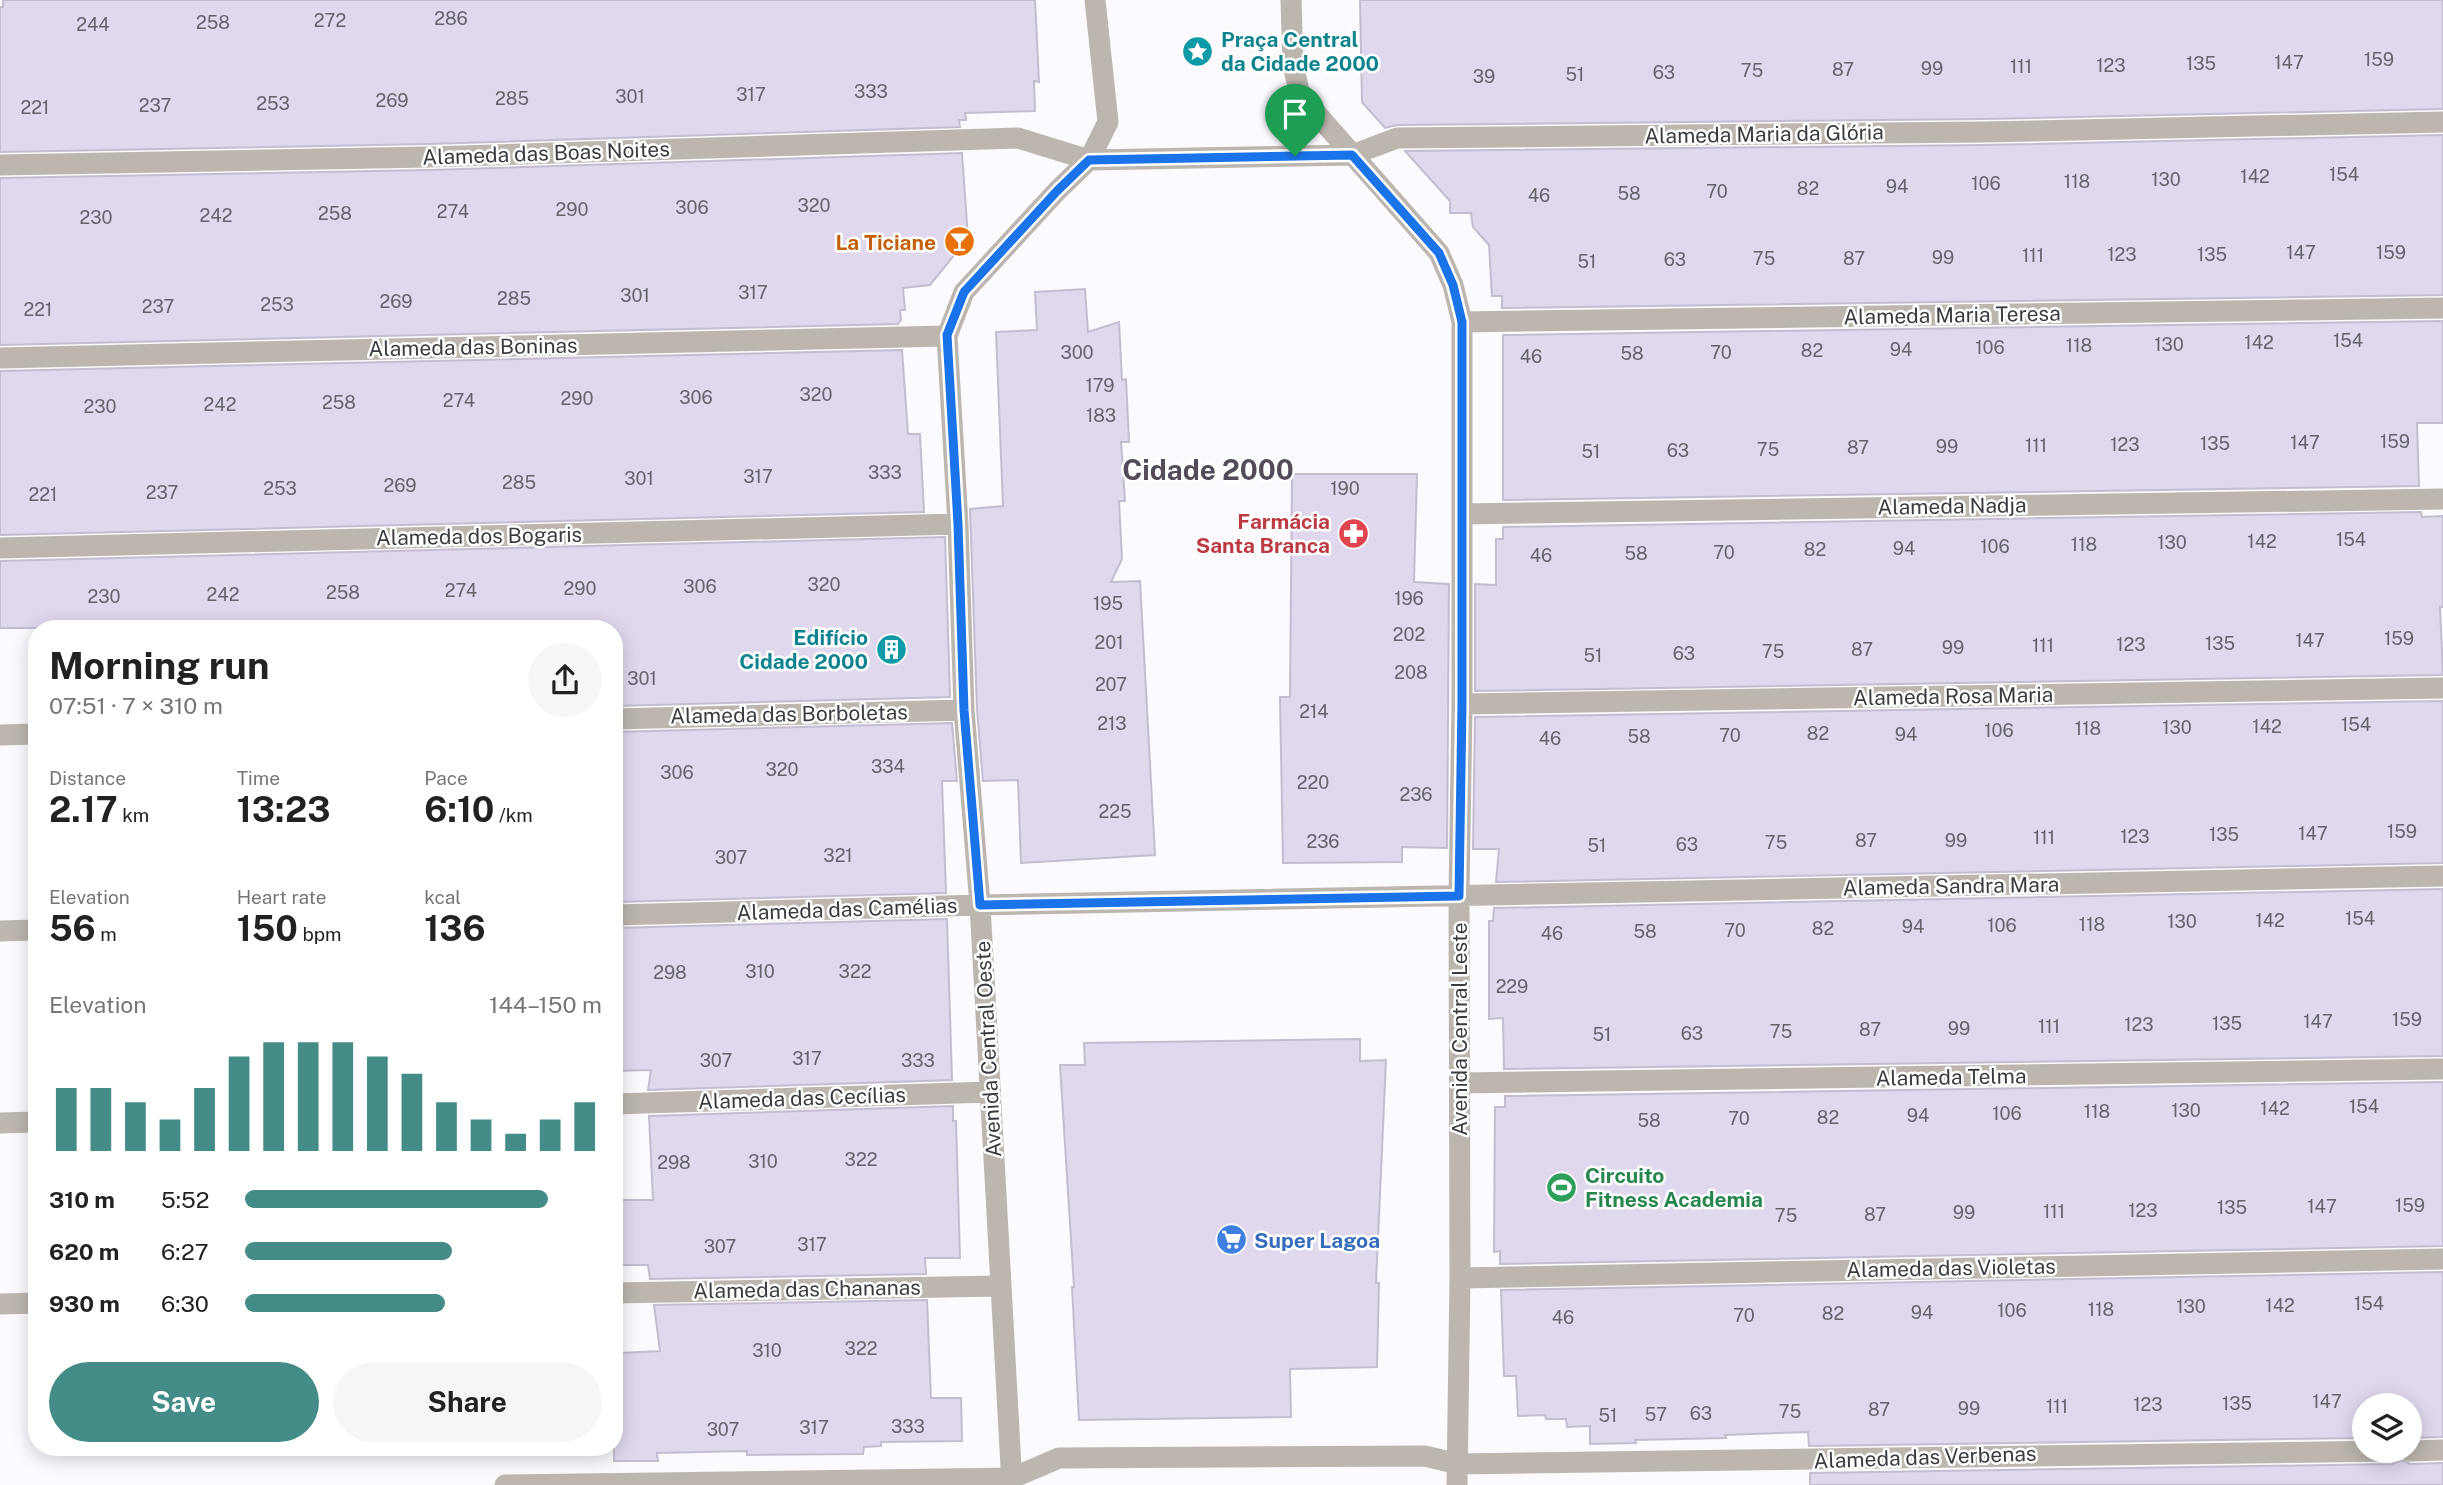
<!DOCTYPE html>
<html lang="en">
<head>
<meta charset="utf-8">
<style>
  body { margin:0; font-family:"Public Sans",sans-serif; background:#f6f6f6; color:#222; height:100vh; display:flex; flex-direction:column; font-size:26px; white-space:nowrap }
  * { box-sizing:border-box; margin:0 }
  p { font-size:23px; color:#767676 }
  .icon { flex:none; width:38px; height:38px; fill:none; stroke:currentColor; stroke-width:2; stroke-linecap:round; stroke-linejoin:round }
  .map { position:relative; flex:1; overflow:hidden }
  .details { position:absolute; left:28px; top:620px; width:595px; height:836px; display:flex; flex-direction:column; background:#fff; border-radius:28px; box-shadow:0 4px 18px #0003 }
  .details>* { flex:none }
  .buttons { position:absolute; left:2352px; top:1393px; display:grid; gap:14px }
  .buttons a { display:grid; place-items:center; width:70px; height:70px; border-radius:50%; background:#fff; box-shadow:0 4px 18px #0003; font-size:35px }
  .pin { position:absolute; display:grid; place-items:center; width:60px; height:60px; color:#fff; margin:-72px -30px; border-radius:50% 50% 50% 0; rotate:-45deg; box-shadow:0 0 7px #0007 }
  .pin .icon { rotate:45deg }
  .round { display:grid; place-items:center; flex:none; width:74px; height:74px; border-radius:37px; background:#f6f6f6 }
  .overview { display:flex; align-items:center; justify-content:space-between; height:119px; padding:0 21px }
  h1 { font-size:38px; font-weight:700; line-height:52px }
  .metrics { display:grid; grid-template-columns:repeat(3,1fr); gap:10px; height:119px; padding:7px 21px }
  .metrics div { display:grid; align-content:center }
  .metrics b { font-size:35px; font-weight:700 }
  .metrics small { font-size:19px; font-weight:400 }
  .metrics p { font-size:19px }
  .chart { height:196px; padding:14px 21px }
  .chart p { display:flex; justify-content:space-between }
  .chart svg { width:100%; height:126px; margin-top:7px; stroke:#458c88; stroke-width:6 }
  .primary-button { display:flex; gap:14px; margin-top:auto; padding:14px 21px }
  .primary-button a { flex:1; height:80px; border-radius:42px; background:#458c88; color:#fff; font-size:28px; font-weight:700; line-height:80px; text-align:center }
  .primary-button a+a { background:#f6f6f6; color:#222 }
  ul { padding:0 21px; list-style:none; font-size:23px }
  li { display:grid; grid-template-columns:112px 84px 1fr; align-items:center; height:52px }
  li i { height:18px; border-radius:9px; background:#458c88 }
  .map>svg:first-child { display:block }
  .building { fill:#e0d8ed; stroke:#c4bcd0; stroke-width:2 }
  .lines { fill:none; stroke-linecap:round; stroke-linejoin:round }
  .minor { stroke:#bcb6ae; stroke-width:21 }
  .route-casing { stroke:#fff; stroke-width:14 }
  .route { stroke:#1a73e8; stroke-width:9 }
  .labels { text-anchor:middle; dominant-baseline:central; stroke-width:5; stroke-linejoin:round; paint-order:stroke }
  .number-label { font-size:18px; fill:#66626c }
  .culture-label { font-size:21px; font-weight:bold; fill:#0d838f; stroke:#fff; text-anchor:start }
  .street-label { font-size:21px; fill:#3e3a41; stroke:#fff }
  .food-label { font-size:21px; font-weight:bold; fill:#c56008; stroke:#fff; text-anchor:end }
  .health-label { font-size:21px; font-weight:bold; fill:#be3a42; stroke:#fff; text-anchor:end }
  .leisure-label { font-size:21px; font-weight:bold; fill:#27864d; stroke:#fff; text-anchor:start }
  .shop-label { font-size:21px; font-weight:bold; fill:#366cbe; stroke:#fff; text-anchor:start }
  .district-label { font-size:28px; font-weight:bold; fill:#534a5a; stroke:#fff }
</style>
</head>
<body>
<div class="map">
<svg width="2443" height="1485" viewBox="0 0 2443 1485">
  <rect width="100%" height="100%" fill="#fcfafe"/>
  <!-- building -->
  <path class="building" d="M3 0H1035L1039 82 1034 81 1035 111 965 113 966 120H959L960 127 429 144 0 152V7H3Z
    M1360 0H2443V109L1983 119 1397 125 1385 128 1362 102Z
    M2443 135V295L1502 308V296H1492L1489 245 1473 227 1471 213H1450V201L1405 151 1983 145Z
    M962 153 968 238 930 285 903 288 905 310H900L901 320 898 324 0 345V178L429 170Z
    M1085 289 1088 332 1119 322 1122 380 1126 379 1129 442H1121L1125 501H1119L1122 559 1111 582 1140 581 1155 855 1021 863 1018 780 983 781 977 709 970 509 1003 506 996 332 1037 330 1035 292Z
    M2443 321V423H2417L2419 486 1503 500V335Z
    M902 350 908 434H920L924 512 0 535V371Z
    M1292 474H1417L1414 582 1449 584 1447 848 1402 847V862L1283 863 1280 697H1290Z
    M2421 512 2422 517 2443 516V607H2440L2443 675 1475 691V584L1496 585V539H1503V527Z
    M945 537 950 697 614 706V628H0V561Z
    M2443 701V863L1496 882 1499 849H1473L1475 717Z
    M952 723 957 781H942L946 893 614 902V732Z
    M2443 889V1056L1504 1069 1503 1018 1489 1019V921H1493L1494 908Z
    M947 919 952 1080 648 1090 651 1070 614 1071V928Z
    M1360 1039V1061L1386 1060 1376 1283H1379L1377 1367 1290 1369 1291 1417 1079 1420 1072 1287H1074L1060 1065H1085L1084 1043Z
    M2443 1082V1246L1500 1264V1251L1494 1252 1495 1107H1505V1096Z
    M953 1106V1121H956L960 1258H925L926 1274 650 1279 648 1265H614V1200H653L649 1116Z
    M2443 1272V1437L2410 1438V1405H2364V1438L1809 1446 1808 1432 1725 1435 1726 1438 1635 1440 1636 1443 1590 1444V1426L1567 1427 1566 1419H1546L1545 1415 1518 1416 1516 1376H1504L1501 1290Z
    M927 1300 931 1398H961L962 1441 881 1442V1446L864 1447 863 1454 747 1455V1451L657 1453 658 1461H614V1379H617L621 1353 660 1351 654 1305Z
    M2401 1460 2410 1464 2443 1463V1485H1810V1473L2392 1464Z"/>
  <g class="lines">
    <!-- minor -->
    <path class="minor" d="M1291 0 1293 65 1300 95 1439 253 1453 285 1462 322V704L1459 896 1460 1278 1457 1485
      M0 165 429 157 1018 138 1089 160 1352 155 1397 138 1983 132 2443 122
      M1462 322 2443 308
      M0 358 947 336
      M1462 514 2443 499
      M0 548 958 524
      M1462 704 2443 688
      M614 719 964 710
      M0 735 37 734
      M614 915 980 905 2443 876
      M0 931 37 930
      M1460 1083 2443 1069
      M614 1104 990 1092
      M0 1123 37 1122
      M1460 1278 2443 1259
      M614 1293 1000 1286
      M0 1304 37 1303
      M2410 1451 2443 1450
      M505 1485 1012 1478 1059 1458 1425 1456 1458 1464C1769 1462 2080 1453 2392 1451
      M1012 1485 980 905 964 710 958 524 947 336 964 292 1057 191 1089 160 1108 122 1095 0"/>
  </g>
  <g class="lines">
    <defs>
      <path id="route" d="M1352 155 1439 253 1453 285 1462 322V704L1459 896 980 905 964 710 958 524 947 335 964 292 1057 191 1089 160Z"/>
    </defs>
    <!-- route casing -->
    <use href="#route" class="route-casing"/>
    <!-- route -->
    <use href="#route" class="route"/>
  </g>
  <!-- icons -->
  <defs>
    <symbol id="sight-disc" viewBox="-11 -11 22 22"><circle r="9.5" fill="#0f9aa8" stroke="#fff"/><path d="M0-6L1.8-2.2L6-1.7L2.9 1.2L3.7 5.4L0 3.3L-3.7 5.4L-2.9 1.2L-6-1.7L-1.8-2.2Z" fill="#fff"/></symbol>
    <symbol id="bar-disc" viewBox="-11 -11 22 22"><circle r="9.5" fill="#e8710a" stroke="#fff"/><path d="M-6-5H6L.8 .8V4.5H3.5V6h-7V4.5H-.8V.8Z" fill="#fff"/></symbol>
    <symbol id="pharmacy-disc" viewBox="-11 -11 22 22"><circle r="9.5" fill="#e0444e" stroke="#fff"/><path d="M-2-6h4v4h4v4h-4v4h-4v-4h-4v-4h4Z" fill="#fff"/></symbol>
    <symbol id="building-disc" viewBox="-11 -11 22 22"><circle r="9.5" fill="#0f9aa8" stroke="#fff"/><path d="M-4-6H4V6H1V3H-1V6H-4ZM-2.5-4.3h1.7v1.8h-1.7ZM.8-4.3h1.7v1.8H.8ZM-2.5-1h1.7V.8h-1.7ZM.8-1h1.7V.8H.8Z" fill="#fff"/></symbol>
    <symbol id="stadium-disc" viewBox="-11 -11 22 22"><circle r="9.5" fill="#2e9e5b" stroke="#fff"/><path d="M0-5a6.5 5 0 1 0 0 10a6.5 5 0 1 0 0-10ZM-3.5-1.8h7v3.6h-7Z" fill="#fff"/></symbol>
    <symbol id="supermarket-disc" viewBox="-11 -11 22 22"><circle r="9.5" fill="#3f7fe0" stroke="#fff"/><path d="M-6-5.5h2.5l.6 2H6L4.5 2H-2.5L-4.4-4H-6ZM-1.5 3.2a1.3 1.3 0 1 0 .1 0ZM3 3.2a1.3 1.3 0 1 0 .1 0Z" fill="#fff"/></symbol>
  </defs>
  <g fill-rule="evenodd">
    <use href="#sight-disc" x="1180" y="34" width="35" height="35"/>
    <use href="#bar-disc" x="942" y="224" width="35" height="35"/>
    <use href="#pharmacy-disc" x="1336" y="516" width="35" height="35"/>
    <use href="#building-disc" x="874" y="632" width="35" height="35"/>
    <use href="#stadium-disc" x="1544" y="1170" width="35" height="35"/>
    <use href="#supermarket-disc" x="1214" y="1222" width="35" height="35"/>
  </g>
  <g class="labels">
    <!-- number labels -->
    <g class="number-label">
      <text x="451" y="18">286</text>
      <text x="330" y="20">272</text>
      <text x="213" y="22">258</text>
      <text x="93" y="24">244</text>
      <text x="2379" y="59">159</text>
      <text x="2289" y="62">147</text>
      <text x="2201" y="63">135</text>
      <text x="2111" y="65">123</text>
      <text x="2021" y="66">111</text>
      <text x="1932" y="68">99</text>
      <text x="1843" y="69">87</text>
      <text x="1752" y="70">75</text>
      <text x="1664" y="72">63</text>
      <text x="1575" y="74">51</text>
      <text x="1484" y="76">39</text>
      <text x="871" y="91">333</text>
      <text x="751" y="94">317</text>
      <text x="630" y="96">301</text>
      <text x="512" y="98">285</text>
      <text x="392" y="100">269</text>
      <text x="273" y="103">253</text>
      <text x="155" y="105">237</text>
      <text x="35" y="107">221</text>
      <text x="2344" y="174">154</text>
      <text x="2255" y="176">142</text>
      <text x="2166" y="179">130</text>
      <text x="2077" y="181">118</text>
      <text x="1986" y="183">106</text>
      <text x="1897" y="186">94</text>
      <text x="1808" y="188">82</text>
      <text x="1717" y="191">70</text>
      <text x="1629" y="193">58</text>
      <text x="1539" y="195">46</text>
      <text x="814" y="205">320</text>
      <text x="692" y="207">306</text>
      <text x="572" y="209">290</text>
      <text x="453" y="211">274</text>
      <text x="335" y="213">258</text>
      <text x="216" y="215">242</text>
      <text x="96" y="217">230</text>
      <text x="2301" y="252">147</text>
      <text x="2391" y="252">159</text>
      <text x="2122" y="254">123</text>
      <text x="2212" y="254">135</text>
      <text x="2033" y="255">111</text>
      <text x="1943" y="257">99</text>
      <text x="1764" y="258">75</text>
      <text x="1854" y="258">87</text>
      <text x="1675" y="259">63</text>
      <text x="1587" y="261">51</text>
      <text x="753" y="292">317</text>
      <text x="635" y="295">301</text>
      <text x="514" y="298">285</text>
      <text x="396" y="301">269</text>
      <text x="277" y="304">253</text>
      <text x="158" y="306">237</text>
      <text x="38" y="309">221</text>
      <text x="2348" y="340">154</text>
      <text x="2259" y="342">142</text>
      <text x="2169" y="344">130</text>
      <text x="2079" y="345">118</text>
      <text x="1990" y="347">106</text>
      <text x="1901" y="349">94</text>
      <text x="1812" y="350">82</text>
      <text x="1077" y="352">300</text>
      <text x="1721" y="352">70</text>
      <text x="1632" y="353">58</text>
      <text x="1531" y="356">46</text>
      <text x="1100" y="385">179</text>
      <text x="816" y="394">320</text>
      <text x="696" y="397">306</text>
      <text x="577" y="398">290</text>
      <text x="459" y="400">274</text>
      <text x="339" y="402">258</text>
      <text x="220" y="404">242</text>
      <text x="100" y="406">230</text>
      <text x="1101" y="415">183</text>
      <text x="2395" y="441">159</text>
      <text x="2305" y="442">147</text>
      <text x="2215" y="443">135</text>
      <text x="2125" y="444">123</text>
      <text x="2036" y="445">111</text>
      <text x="1947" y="446">99</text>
      <text x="1858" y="447">87</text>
      <text x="1768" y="449">75</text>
      <text x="1678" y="450">63</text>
      <text x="1591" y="451">51</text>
      <text x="885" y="472">333</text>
      <text x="758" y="476">317</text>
      <text x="639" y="478">301</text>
      <text x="519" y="482">285</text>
      <text x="400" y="485">269</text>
      <text x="280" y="488">253</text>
      <text x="1345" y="488">190</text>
      <text x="162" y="492">237</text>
      <text x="43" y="494">221</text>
      <text x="2351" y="539">154</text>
      <text x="2262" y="541">142</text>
      <text x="2172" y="542">130</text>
      <text x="2084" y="544">118</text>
      <text x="1995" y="546">106</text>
      <text x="1904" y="548">94</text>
      <text x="1815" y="549">82</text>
      <text x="1724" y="552">70</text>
      <text x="1636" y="553">58</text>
      <text x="1541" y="555">46</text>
      <text x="824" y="584">320</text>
      <text x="700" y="586">306</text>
      <text x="580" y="588">290</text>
      <text x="461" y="590">274</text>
      <text x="343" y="592">258</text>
      <text x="223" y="594">242</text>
      <text x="104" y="596">230</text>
      <text x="1409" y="598">196</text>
      <text x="1108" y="603">195</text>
      <text x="1409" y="634">202</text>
      <text x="2399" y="638">159</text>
      <text x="2310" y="640">147</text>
      <text x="1109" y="642">201</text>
      <text x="2220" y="643">135</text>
      <text x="2131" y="644">123</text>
      <text x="2043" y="645">111</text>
      <text x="1953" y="647">99</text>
      <text x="1862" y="649">87</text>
      <text x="1773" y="651">75</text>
      <text x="1684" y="653">63</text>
      <text x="1593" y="655">51</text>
      <text x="1411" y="672">208</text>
      <text x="642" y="678">301</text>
      <text x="1111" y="684">207</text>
      <text x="1314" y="711">214</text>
      <text x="1112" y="723">213</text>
      <text x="2356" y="724">154</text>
      <text x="2267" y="726">142</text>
      <text x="2177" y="727">130</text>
      <text x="2088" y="728">118</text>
      <text x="1999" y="730">106</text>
      <text x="1818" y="733">82</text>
      <text x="1906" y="734">94</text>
      <text x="1730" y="735">70</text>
      <text x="1639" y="736">58</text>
      <text x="1550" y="738">46</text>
      <text x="888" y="766">334</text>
      <text x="782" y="769">320</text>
      <text x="677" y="772">306</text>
      <text x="1313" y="782">220</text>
      <text x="1416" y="794">236</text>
      <text x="1115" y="811">225</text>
      <text x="2402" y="831">159</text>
      <text x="2313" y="833">147</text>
      <text x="2224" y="834">135</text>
      <text x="2135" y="836">123</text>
      <text x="2044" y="837">111</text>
      <text x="1866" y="840">87</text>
      <text x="1956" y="840">99</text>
      <text x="1323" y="841">236</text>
      <text x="1776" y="842">75</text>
      <text x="1687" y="844">63</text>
      <text x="1597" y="845">51</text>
      <text x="838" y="855">321</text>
      <text x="731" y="857">307</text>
      <text x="2360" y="918">154</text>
      <text x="2270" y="920">142</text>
      <text x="2182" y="921">130</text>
      <text x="2092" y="924">118</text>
      <text x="2002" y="925">106</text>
      <text x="1913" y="926">94</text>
      <text x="1823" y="928">82</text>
      <text x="1735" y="930">70</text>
      <text x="1645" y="931">58</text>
      <text x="1552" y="933">46</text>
      <text x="760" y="971">310</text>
      <text x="855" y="971">322</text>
      <text x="670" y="972">298</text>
      <text x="1512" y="986">229</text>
      <text x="2407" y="1019">159</text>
      <text x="2318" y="1021">147</text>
      <text x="2227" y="1023">135</text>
      <text x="2139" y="1024">123</text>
      <text x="2049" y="1026">111</text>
      <text x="1959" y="1028">99</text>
      <text x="1870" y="1029">87</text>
      <text x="1781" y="1031">75</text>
      <text x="1692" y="1033">63</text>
      <text x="1602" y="1034">51</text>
      <text x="807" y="1058">317</text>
      <text x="716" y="1060">307</text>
      <text x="918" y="1060">333</text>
      <text x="2364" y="1106">154</text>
      <text x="2275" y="1108">142</text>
      <text x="2186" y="1110">130</text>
      <text x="2097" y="1111">118</text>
      <text x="2007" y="1113">106</text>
      <text x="1918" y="1115">94</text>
      <text x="1828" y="1117">82</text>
      <text x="1739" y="1118">70</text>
      <text x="1649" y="1120">58</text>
      <text x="861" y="1159">322</text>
      <text x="763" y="1161">310</text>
      <text x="674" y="1162">298</text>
      <text x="2410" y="1205">159</text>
      <text x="2322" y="1206">147</text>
      <text x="2232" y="1207">135</text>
      <text x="2143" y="1210">123</text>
      <text x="2054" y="1211">111</text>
      <text x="1964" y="1212">99</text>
      <text x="1875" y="1214">87</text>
      <text x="1786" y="1215">75</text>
      <text x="812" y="1244">317</text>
      <text x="720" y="1246">307</text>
      <text x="2369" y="1303">154</text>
      <text x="2280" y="1305">142</text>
      <text x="2191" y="1306">130</text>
      <text x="2101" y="1309">118</text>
      <text x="2012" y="1310">106</text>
      <text x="1922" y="1312">94</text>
      <text x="1833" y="1313">82</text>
      <text x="1744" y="1315">70</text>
      <text x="1563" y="1317">46</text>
      <text x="861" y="1348">322</text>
      <text x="767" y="1350">310</text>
      <text x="2327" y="1401">147</text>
      <text x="2237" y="1403">135</text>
      <text x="2148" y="1404">123</text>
      <text x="2057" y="1406">111</text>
      <text x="1969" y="1408">99</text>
      <text x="1879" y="1409">87</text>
      <text x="1790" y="1411">75</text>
      <text x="1701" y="1413">63</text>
      <text x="1656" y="1414">57</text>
      <text x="1608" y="1415">51</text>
      <text x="908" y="1426">333</text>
      <text x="814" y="1427">317</text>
      <text x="723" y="1429">307</text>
    </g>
    <!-- culture labels -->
    <g class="culture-label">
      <text x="1221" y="39">Praça Central<tspan x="1221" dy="24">da Cidade 2000</tspan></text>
      <text x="868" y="637" text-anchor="end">Edifício<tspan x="868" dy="24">Cidade 2000</tspan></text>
    </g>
    <!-- street labels -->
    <g class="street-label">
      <text transform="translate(1764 134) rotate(-1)">Alameda Maria da Glória</text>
      <text transform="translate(546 153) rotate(-2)">Alameda das Boas Noites</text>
      <text transform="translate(1952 315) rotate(-1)">Alameda Maria Teresa</text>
      <text transform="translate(473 347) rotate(-1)">Alameda das Boninas</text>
      <text transform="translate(1952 506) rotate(-1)">Alameda Nadja</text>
      <text transform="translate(479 536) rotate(-1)">Alameda dos Bogaris</text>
      <text transform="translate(1953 696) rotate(-1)">Alameda Rosa Maria</text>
      <text transform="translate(789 714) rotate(-1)">Alameda das Borboletas</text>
      <text transform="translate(1951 886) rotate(-1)">Alameda Sandra Mara</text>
      <text transform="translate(847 909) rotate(-2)">Alameda das Camélias</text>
      <text transform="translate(1459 1029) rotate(-90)">Avenida Central Leste</text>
      <text transform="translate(988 1049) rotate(-93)">Avenida Central Oeste</text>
      <text transform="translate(1951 1077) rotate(-1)">Alameda Telma</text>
      <text transform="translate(802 1098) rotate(-2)">Alameda das Cecílias</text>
      <text transform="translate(1951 1268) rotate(-1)">Alameda das Violetas</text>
      <text transform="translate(807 1289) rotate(-1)">Alameda das Chananas</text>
      <text transform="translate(1925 1457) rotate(-2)">Alameda das Verbenas</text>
    </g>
    <!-- food labels -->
    <g class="food-label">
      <text x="936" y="242">La Ticiane</text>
    </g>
    <!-- health labels -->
    <g class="health-label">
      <text x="1330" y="521">Farmácia<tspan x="1330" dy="24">Santa Branca</tspan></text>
    </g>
    <!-- leisure labels -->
    <g class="leisure-label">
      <text x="1585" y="1175">Circuito<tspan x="1585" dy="24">Fitness Academia</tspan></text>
    </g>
    <!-- shop labels -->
    <g class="shop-label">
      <text x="1254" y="1240">Super Lagoa</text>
    </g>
    <!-- district labels -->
    <g class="district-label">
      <text x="1208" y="469">Cidade 2000</text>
    </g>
  </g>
</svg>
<div class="buttons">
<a><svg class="icon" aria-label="layers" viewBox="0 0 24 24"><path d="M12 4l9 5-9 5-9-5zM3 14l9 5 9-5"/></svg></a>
</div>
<div class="pin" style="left:1295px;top:156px;background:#1e9e55"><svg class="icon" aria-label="arrive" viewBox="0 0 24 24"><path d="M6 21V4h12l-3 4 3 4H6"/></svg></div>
<section class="details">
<div class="overview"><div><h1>Morning run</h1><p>07:51 · 7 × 310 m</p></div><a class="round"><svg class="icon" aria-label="share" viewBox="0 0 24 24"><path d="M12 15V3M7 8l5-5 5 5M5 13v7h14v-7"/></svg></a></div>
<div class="metrics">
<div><p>Distance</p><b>2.17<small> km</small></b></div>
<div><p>Time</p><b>13:23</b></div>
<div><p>Pace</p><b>6:10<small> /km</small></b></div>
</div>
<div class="metrics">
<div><p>Elevation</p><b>56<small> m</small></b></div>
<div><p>Heart rate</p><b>150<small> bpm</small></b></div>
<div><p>kcal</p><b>136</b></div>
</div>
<div class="chart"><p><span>Elevation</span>144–150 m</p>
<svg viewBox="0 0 160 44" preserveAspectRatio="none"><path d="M5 44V22M15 44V22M25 44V27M35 44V33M45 44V22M55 44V11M65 44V6M75 44V6M85 44V6M95 44V11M105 44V17M115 44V27M125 44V33M135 44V38M145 44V33M155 44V27"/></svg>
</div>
<ul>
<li><b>310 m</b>5:52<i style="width:85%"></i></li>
<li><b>620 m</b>6:27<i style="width:58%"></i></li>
<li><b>930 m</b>6:30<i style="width:56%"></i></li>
</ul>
<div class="primary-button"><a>Save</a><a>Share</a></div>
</section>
</div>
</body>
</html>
